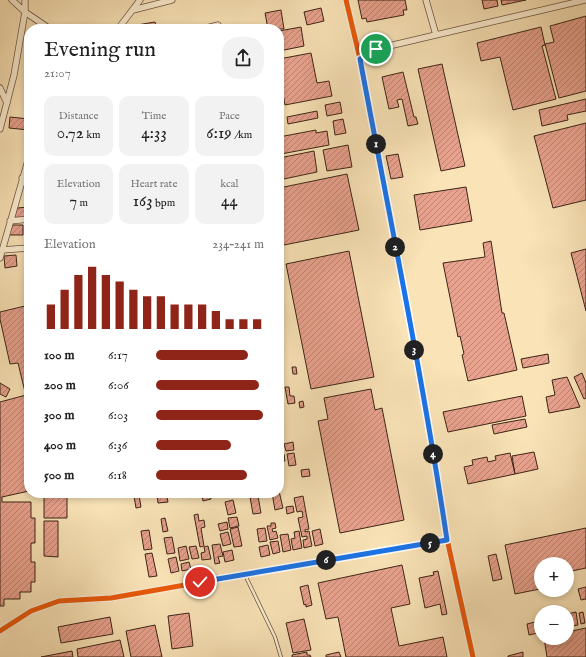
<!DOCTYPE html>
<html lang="en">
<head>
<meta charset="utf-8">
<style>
  body { margin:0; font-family:"IM FELL English",serif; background:#f2f2f2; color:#222; height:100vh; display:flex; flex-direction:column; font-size:15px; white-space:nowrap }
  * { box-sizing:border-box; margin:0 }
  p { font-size:13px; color:#767676 }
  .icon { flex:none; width:22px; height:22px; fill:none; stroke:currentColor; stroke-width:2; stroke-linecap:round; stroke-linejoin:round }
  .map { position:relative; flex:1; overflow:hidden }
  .drawer { position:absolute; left:24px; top:24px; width:260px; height:474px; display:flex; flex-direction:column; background:#fff; border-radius:16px; box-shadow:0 2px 6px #0003 }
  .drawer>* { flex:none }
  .fabs { position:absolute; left:534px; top:557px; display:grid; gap:8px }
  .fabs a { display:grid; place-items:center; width:40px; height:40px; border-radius:50%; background:#fff; box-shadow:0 2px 6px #0003; font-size:20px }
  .pin { position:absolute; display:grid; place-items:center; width:34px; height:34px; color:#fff; margin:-17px; border:2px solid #fff; border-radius:50%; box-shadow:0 1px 4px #0007 }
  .km { position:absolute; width:20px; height:20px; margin:-10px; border-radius:50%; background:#222; color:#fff; font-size:11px; line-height:20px; text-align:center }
  .round { display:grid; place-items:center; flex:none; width:42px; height:42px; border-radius:16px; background:#f2f2f2 }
  .overview { display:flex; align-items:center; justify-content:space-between; height:68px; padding:0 20px }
  h1 { font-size:22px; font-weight:600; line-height:30px }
  .figures { display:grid; grid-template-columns:repeat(3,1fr); gap:6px; height:68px; padding:4px 20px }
  .figures div { display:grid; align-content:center; border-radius:10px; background:#f2f2f2; text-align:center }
  .figures b { font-size:17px; font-weight:600 }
  .figures small { font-size:11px; font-weight:400 }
  .figures p { font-size:11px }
  .chart { height:112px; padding:8px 20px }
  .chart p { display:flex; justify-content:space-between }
  .chart svg { width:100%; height:72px; margin-top:4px; stroke:#8f2418; stroke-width:6 }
  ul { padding:0 20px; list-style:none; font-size:13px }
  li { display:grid; grid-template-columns:64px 48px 1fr; align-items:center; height:30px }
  li i { height:10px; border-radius:5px; background:#8f2418 }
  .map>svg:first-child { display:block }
  .building { fill:url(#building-hatch); stroke:#3d2516 }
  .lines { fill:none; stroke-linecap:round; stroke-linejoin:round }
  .lane-casing { stroke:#6c543e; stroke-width:4 }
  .street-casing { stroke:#6c543e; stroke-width:7 }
  .lane { stroke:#fbedd0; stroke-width:2.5 }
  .street { stroke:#fbedd0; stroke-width:5.5 }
  .cycleway-casing { stroke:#fbedd0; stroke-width:8 }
  .cycleway { stroke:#e8590c; stroke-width:5 }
  .route-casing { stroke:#fff; stroke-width:8 }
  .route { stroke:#1a73e8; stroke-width:5 }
</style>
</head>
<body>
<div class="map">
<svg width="586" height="657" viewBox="0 0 586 657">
  <defs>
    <pattern id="building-hatch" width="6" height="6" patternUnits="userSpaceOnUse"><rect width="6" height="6" fill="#e9a28e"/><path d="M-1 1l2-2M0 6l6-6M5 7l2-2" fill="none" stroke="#be8473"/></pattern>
  </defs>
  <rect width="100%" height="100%" fill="#f9e3b7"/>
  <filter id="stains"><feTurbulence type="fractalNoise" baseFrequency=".005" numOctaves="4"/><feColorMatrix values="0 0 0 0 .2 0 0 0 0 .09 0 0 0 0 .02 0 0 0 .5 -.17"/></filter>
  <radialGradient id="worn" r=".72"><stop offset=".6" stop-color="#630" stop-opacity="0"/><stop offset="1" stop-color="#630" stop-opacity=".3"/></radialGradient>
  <!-- building -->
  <path class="building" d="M358 0H405L407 10H403L404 15 367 22 366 18 362 19Z
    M482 0H497L498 6 484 9Z
    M501 0H526L502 5Z
    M321 8 324 21 307 25 304 12Z
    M281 10 284 29H268L265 13Z
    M586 16V91L559 98 545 44 554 42 550 26Z
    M155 22 157 29H137V25Z
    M301 27 304 46 279 51V31Z
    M541 27 545 45 542 46 556 99 513 110 500 57 481 61 477 43Z
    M311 53 317 83 329 81 332 96 285 105 279 72V59Z
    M442 64 465 166 441 171 418 69Z
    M403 72 414 117H416L418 124 408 126 402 99 397 100 399 107 389 109 382 77Z
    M586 99V111L567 115 568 120 542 126 539 110Z
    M340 102 342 113 327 116 325 105Z
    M317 111 318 118 288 124 287 117Z
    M10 117 29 119V130L9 128Z
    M343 119 346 133 335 135 333 121Z
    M586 123V200L553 208 534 136Z
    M316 130V133L327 131 329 145 281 154 279 137Z
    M348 145 352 167 327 171 323 150Z
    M314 151 317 172 279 180V158Z
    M398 154 403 177 391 179 386 156Z
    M347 174 359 230 279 246V188Z
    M466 187 472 221 420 230 414 195Z
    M29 207V218L14 219 17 208Z
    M12 225H23V235H9Z
    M26 235H29V247H27Z
    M491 241 502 313H504L517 370 468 381 462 355 464 354 460 336 458 337 443 263 485 257 483 243Z
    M586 249V311L571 253Z
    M349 251 374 377 311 389 286 264Z
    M16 255 17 266 5 268 4 256Z
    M29 305V391L25 392 18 363 10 364 0 319V312Z
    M548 354 549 363 523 368 521 359Z
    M292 367H296L297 374H293Z
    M582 373 586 383V398L584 399 574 377Z
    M567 377 580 407 549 413 546 397 555 395 552 380Z
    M0 383 10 389 6 397 0 394Z
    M285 387H289L290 396H294L295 403 288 404Z
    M371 389 375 410 382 408 404 520 340 533 318 421 328 419 324 398Z
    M26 395 27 397H29V491L2 497V502H31V518H35V543H31V562H35V582H31V592H20V599H4V606H0V402Z
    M522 396 526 416 448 432 443 412Z
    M303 401 304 407 300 408 299 402Z
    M525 419 527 427 494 434 492 425Z
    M293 442 294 450 286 451 284 444Z
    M534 452 538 469 515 474 512 456Z
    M294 453 296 465 289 466 287 454Z
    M510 453 515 474 468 484 464 467 473 465 472 460 487 457 488 462 496 460 495 456Z
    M284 454 285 461 279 462V455Z
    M309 469 310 476 302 477 301 470Z
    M279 491 283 508 275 510 272 493H279Z
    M44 493H67V518H44Z
    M166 493 168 502 158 503 157 494Z
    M201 493H209L211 499 203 501Z
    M139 495 141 507 136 508 134 496Z
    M258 496 261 513 253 514 250 497Z
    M303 496 309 529 305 530V532L309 531 312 546 304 548 303 540 307 539V536L302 537 298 518 303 517 302 511 297 512 294 498Z
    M233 500 236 513 228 515 225 502Z
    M293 506 294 512 287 514 286 507Z
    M198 514 199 521 204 520 205 527 201 528 204 546 200 547 194 515Z
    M237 517 239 526 230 528 228 518Z
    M165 518 168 531 163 532 161 519Z
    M44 521H58V557L44 556Z
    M227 522 228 529 220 531 218 524Z
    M271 523H275L276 528 272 529 273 532 276 531 278 538 270 540 267 526H271Z
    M238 527 242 546 234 547 230 529Z
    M265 528 267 541 259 542 257 529Z
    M586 528V568L567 572V564H541V578H537L540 589 515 594 505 545Z
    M320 529 323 544 315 546 312 531Z
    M149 530 152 549 144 550 141 531Z
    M299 531 302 548 293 550 291 539 295 538 294 532Z
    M228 532 231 544 223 546 220 534Z
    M288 534 291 550 283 552 280 535Z
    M172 537 175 553 167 554 164 538Z
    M278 541 280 552 273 554 270 542Z
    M220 544 223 556 218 557 220 563 215 564 212 545Z
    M268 545 270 555 261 557 259 547Z
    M186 546 189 559 180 561 178 548Z
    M196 546 199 558 192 559 189 547Z
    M208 546 211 559 202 560 201 553 205 552 204 547Z
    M232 550 234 560 225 562 223 552Z
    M152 553 157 576 149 577 145 554Z
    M496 554 502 579 493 581 488 556Z
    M176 557 179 571 171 573 168 559Z
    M189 562 191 569 182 571 181 564Z
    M402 565 410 604 391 608 399 646 443 637 447 657H346L338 617 326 619 318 583Z
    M438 571 447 614 442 615 440 604 425 608 419 578 434 575 433 572Z
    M308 585 312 605 306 607V604L304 605 300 587Z
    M586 587V599L581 600 578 589Z
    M576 612 578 625 567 627V614Z
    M583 612 585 623 581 624 579 613Z
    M189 613 193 646 172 649 168 616Z
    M110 617 113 634 61 643 58 627Z
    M304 619 311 650 293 653 286 623Z
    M535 622 538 633 529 635 527 624Z
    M155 625 162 657H131L126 631Z
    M586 628V657H547L544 638H567V632Z
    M120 640 124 657H78L77 649Z
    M72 651 73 657H41Z
    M307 652V655H310L311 657H292V655Z
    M339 652 341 657H326V655Z
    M523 652V657H508V656Z"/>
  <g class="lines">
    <defs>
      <path id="lane" d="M245 575 275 637 281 657"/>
      <path id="street" d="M12 0 25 12 50 29
        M346 0 360 59 399 265 440 493 447 539 473 657
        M426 0 436 35
        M133 10 172 0
        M118 29 140 0
        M203 29 218 25
        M360 59 376 49 585 0
        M0 88 7 103
        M0 129 14 75 25 12V0
        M22 178 29 179
        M10 221 29 219
        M2 250 29 248
        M0 258 29 157
        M0 631 31 611 59 601 111 598 447 539"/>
    </defs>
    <!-- lane casing -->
    <use href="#lane" class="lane-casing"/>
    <!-- street casing -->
    <use href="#street" class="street-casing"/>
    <!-- lane -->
    <use href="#lane" class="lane"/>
    <!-- street -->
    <use href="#street" class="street"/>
    <defs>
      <path id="cycleway" d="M346 0 360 59 399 265 440 493 447 539 473 657
        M0 631 31 611 59 601 111 598 447 539"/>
    </defs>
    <!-- cycleway casing -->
    <use href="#cycleway" class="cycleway-casing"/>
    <!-- cycleway -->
    <use href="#cycleway" class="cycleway"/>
  </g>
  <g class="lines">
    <defs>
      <path id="route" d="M200 582 447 540C423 379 390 219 360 59L376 49"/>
    </defs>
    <!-- route casing -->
    <use href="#route" class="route-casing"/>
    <!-- route -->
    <use href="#route" class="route"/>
  </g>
  <rect width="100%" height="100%" filter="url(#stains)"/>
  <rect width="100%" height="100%" fill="url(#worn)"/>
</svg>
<div class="fabs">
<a>+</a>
<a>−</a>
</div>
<div class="pin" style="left:376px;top:49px;background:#1e9e55"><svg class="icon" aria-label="arrive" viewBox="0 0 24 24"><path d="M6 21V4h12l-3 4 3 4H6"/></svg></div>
<div class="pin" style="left:200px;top:582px;background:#d93025"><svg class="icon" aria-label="check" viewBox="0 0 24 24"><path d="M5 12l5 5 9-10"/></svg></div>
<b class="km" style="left:376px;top:144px">1</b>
<b class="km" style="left:395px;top:247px">2</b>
<b class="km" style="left:414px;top:350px">3</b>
<b class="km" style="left:433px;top:454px">4</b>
<b class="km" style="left:430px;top:543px">5</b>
<b class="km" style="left:326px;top:560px">6</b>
<section class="drawer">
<div class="overview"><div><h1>Evening run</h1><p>21:07</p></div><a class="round"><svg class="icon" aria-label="share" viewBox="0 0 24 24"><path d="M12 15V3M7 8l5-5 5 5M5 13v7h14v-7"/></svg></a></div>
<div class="figures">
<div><p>Distance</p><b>0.72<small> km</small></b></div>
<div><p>Time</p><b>4:33</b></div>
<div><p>Pace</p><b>6:19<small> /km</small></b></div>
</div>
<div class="figures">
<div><p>Elevation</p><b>7<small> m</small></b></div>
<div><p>Heart rate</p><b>163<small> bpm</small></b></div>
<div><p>kcal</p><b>44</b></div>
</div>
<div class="chart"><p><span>Elevation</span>234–241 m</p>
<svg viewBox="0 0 160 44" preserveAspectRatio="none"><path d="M5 44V29M15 44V20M25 44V11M35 44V6M45 44V11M55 44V15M65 44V20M75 44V24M85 44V24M95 44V29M105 44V29M115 44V29M125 44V33M135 44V38M145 44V38M155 44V38"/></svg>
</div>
<ul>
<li><b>100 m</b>6:17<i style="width:85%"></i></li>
<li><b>200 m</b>6:06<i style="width:95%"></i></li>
<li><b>300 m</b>6:03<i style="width:99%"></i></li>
<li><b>400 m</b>6:36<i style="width:69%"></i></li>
<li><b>500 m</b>6:18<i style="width:84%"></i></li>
</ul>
</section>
</div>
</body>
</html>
